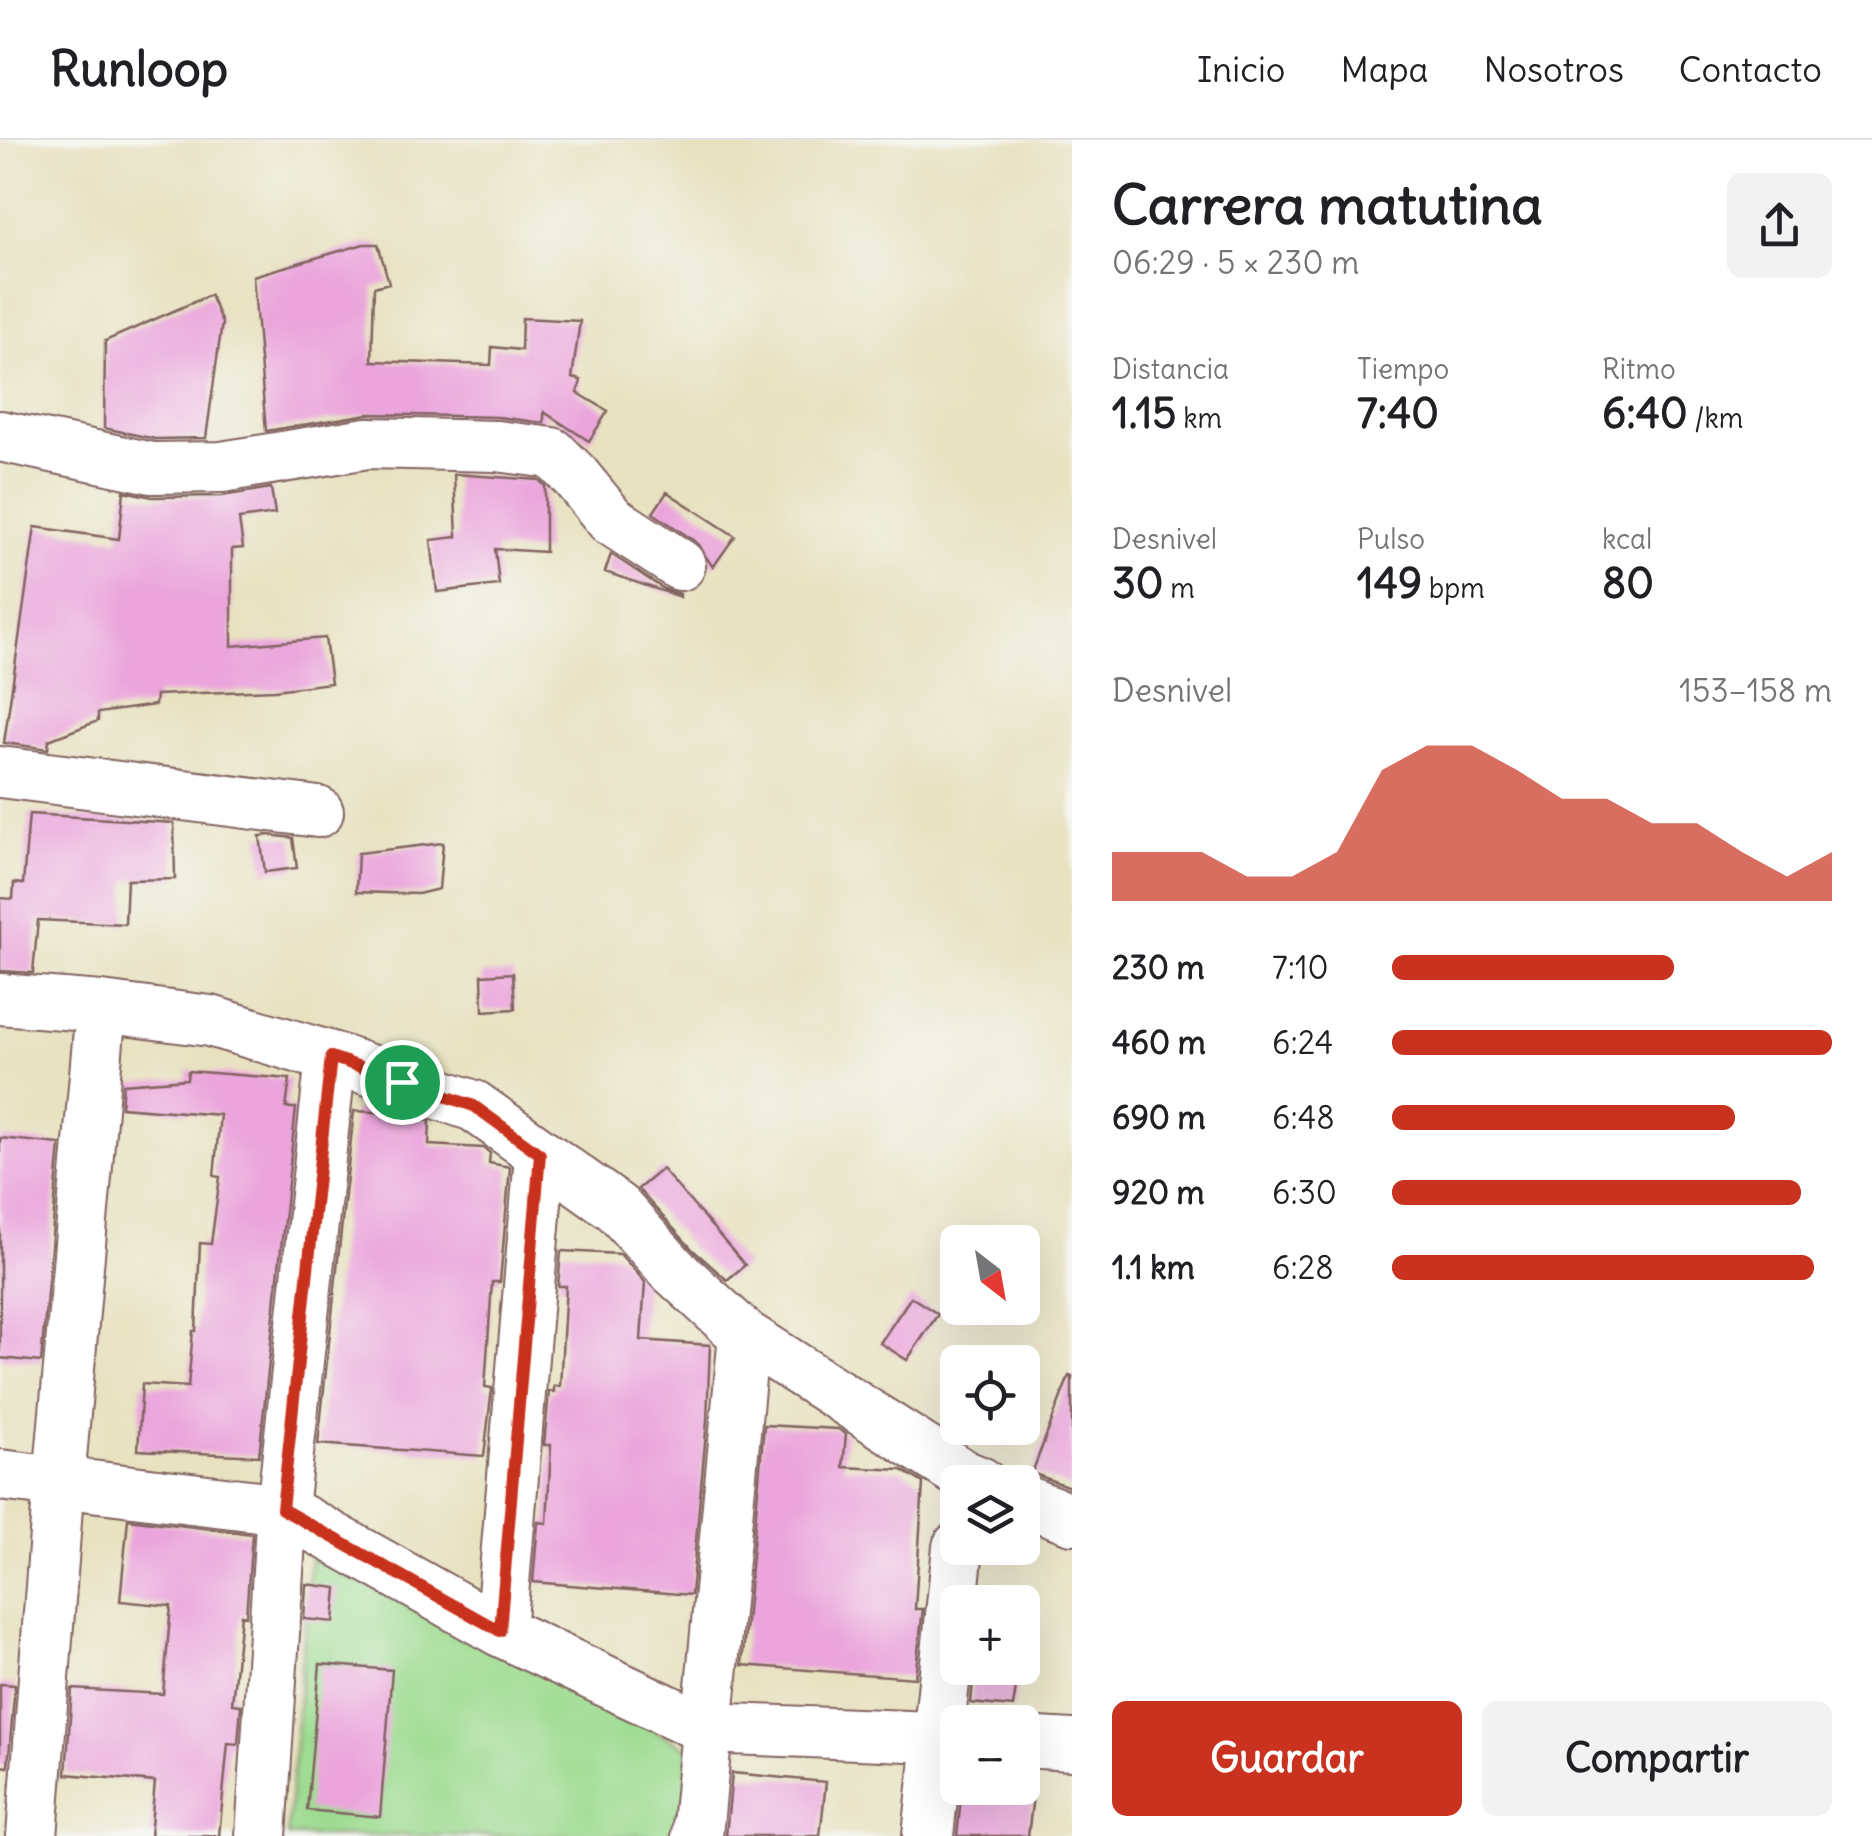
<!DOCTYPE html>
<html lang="es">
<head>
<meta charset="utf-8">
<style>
  body { margin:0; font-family:Delius,sans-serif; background:#f2f2f2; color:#202124; height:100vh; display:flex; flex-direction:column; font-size:38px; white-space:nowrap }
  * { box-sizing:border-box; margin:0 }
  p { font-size:32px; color:#757577 }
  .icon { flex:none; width:55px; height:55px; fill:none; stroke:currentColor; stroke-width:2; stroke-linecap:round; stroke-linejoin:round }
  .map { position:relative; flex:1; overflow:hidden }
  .sheet { display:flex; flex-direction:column; background:#fff; width:800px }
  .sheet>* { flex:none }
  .needle { width:65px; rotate:149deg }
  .tools { position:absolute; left:940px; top:1085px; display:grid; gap:20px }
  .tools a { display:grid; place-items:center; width:100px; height:100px; border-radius:15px; background:#fff; box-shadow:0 10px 40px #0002; font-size:50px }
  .pin { position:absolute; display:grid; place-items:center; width:85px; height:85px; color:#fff; margin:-42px; border:5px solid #fff; border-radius:50%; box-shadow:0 2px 10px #0007 }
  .round { display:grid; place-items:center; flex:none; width:105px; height:105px; border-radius:15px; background:#f2f2f2 }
  .head { display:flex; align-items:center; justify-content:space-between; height:170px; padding:0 40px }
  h1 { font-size:55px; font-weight:700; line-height:75px }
  .metrics { display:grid; grid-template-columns:repeat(3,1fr); gap:15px; height:170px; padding:10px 40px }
  .metrics div { display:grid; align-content:center }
  .metrics b { font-size:42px; font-weight:700 }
  .metrics small { font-size:28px; font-weight:400 }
  .metrics p { font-size:28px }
  .chart { height:280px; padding:20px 40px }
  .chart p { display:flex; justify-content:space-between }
  .chart svg { width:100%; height:180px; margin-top:10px; fill:#c8321e; opacity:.7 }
  .action { display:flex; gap:20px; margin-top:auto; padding:20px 40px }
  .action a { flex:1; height:115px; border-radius:15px; background:#c8321e; color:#fff; font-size:40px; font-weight:700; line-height:115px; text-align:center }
  .action a+a { background:#f2f2f2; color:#202124 }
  ul { padding:0 40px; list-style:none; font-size:32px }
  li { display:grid; grid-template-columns:160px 120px 1fr; align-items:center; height:75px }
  li i { height:25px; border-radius:12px; background:#c8321e }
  header { display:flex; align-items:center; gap:60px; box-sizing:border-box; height:140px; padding:0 50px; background:#fff; border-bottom:2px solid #e0e0e0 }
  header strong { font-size:48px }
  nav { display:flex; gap:55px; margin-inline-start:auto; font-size:35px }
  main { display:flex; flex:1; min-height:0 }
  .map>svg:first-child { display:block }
  .green { fill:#9ddb90; stroke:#747d5e; stroke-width:2.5 }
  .building { fill:#eba5dc }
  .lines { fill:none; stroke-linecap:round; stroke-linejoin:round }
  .minor-casing { stroke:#816360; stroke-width:54 }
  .minor { stroke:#fff; stroke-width:50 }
  .route-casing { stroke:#fff; stroke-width:20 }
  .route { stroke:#c8321e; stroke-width:12 }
</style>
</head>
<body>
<header>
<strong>Runloop</strong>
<nav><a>Inicio</a><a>Mapa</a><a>Nosotros</a><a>Contacto</a></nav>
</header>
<main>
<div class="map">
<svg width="1072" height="1696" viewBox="0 0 1072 1696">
  <rect width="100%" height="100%" fill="#f6f6f2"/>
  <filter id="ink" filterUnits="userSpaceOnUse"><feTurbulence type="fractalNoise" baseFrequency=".01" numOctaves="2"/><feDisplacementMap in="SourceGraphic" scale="20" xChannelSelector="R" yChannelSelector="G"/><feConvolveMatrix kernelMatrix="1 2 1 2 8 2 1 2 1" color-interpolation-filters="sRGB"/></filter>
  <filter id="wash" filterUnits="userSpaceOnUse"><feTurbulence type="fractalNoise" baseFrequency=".0048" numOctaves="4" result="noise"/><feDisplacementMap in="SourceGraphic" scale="40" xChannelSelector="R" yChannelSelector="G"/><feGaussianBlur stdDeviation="2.25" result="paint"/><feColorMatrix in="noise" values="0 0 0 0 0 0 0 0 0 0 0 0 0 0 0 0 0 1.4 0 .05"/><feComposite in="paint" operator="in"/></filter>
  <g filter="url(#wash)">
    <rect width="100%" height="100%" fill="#e8e2c1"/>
    <!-- green -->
    <path class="green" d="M311 1416 691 1609 684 1696H287Z"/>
    <g id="blocks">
      <!-- building -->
      <path class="building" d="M364 104H378L389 143 374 147 372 221 491 225 492 207 521 210 522 178 580 181 572 238 581 240 578 253 608 271 589 301 544 272V283L498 277 368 274 266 291 253 136Z
        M210 155 222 183 206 298 155 299 104 288 105 201Z
        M454 334 539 340 545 346V412L495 409 499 445 437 452 431 400 457 397Z
        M271 348 275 374 239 379 243 408 232 409V506L325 498 331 543 275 550 156 555 155 565 98 573V581L49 600 48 609 4 603 35 387 119 399 124 351 152 357 222 356Z
        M667 352 735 396 713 427 696 402 653 373Z
        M611 414 664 449 680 454V457L605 432Z
        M29 674 174 683 175 739 127 740 125 784 38 780 33 833 0 831V758L13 759 14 743 23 744Z
        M268 695 293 698 297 728 265 732 260 696Z
        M443 703 439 749 418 754 356 752 358 713Z
        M513 833 515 869 483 871 482 835Z
        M188 931 290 939 286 968H296L259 1316 138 1310 142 1244 188 1247 193 1191H196L200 1103 211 1104 220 1037 214 1036 220 975 121 967 123 944 187 939Z
        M354 971 410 974 430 981 429 1005 484 1008 490 1013 489 1023 510 1027 500 1142H492L485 1247 492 1248 484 1316 318 1304Z
        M0 998 60 1004 41 1222 0 1218Z
        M662 1029 745 1125 727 1140 693 1110 638 1049Z
        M561 1111 620 1114 645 1142 641 1200 710 1205 707 1281 691 1455 533 1442 538 1382 547 1383 551 1305H544L549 1251 554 1252V1246H560L566 1146H558Z
        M911 1157 938 1174 907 1220 880 1203Z
        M1069 1236 1072 1237V1348L1032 1333Z
        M764 1285 838 1289 846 1294 843 1327 902 1330 923 1343 915 1469H923L915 1538 742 1525Z
        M128 1379 252 1394 246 1476 241 1475 232 1564 241 1565 238 1604 228 1603 219 1696H150L155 1642 66 1634 72 1549 163 1554 171 1466 120 1461Z
        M306 1444 337 1448 334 1482 304 1479Z
        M320 1524 392 1530 380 1677 307 1670Z
        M974 1528H1019L1013 1567 971 1563Z
        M0 1544 15 1545 8 1627 0 1626Z
        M732 1633 826 1642 820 1696H726Z
        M962 1648H1034L1028 1696H957Z"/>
    </g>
  </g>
  <g filter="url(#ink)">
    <use href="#blocks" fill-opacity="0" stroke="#816360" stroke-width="2.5"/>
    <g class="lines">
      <defs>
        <path id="minor" d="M0 296 152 328 222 327 367 303 497 306 552 313 575 336 611 380 680 425
          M0 632 318 672
          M0 859 101 867 210 881 331 917 474 966 617 1068 673 1130 744 1195 965 1336 980 1342
          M0 1335 282 1369 500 1491 705 1588 958 1598
          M1022 1360 1072 1379
          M500 1491 540 1015
          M1022 1602 1072 1605
          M32 1696 59 1341 101 867
          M261 1696 282 1369 331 917
          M697 1696 744 1195
          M928 1696 958 1407"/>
      </defs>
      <!-- minor casing -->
      <use href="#minor" class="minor-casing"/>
      <!-- minor -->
      <use href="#minor" class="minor"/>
    </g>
  </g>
  <g class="lines" filter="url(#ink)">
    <defs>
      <path id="route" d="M331 917 474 966 540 1014 500 1491 282 1369Z"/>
    </defs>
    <!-- route casing -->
    <use href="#route" class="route-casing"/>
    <!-- route -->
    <use href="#route" class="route"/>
  </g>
</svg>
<div class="tools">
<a><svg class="needle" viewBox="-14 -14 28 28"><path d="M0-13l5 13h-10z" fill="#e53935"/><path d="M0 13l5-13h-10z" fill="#757577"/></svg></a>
<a><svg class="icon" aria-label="locate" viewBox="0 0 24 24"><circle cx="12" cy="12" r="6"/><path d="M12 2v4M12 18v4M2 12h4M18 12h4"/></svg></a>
<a><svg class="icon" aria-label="layers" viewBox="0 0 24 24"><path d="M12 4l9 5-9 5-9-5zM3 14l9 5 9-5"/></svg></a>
<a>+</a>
<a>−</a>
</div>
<div class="pin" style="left:402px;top:942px;background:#1e9e55"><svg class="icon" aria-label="arrive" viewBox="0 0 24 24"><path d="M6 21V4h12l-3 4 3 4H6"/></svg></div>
</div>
<section class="sheet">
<div class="head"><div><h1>Carrera matutina</h1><p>06:29 · 5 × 230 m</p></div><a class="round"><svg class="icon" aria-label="share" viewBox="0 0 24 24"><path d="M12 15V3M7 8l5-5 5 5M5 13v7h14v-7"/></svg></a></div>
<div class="metrics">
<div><p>Distancia</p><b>1.15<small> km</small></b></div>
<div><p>Tiempo</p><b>7:40</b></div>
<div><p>Ritmo</p><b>6:40<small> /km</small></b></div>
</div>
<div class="metrics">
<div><p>Desnivel</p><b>30<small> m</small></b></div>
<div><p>Pulso</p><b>149<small> bpm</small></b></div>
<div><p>kcal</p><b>80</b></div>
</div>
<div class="chart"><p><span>Desnivel</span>153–158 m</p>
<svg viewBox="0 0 160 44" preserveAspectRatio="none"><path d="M0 44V32L10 32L20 32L30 38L40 38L50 32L60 12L70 6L80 6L90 12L100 19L110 19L120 25L130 25L140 32L150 38L160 32V44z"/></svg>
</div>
<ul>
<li><b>230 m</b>7:10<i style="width:64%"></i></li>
<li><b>460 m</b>6:24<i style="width:100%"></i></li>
<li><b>690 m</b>6:48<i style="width:78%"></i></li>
<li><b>920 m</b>6:30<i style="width:93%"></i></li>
<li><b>1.1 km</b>6:28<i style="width:96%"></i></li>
</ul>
<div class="action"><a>Guardar</a><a>Compartir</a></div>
</section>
</main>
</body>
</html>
